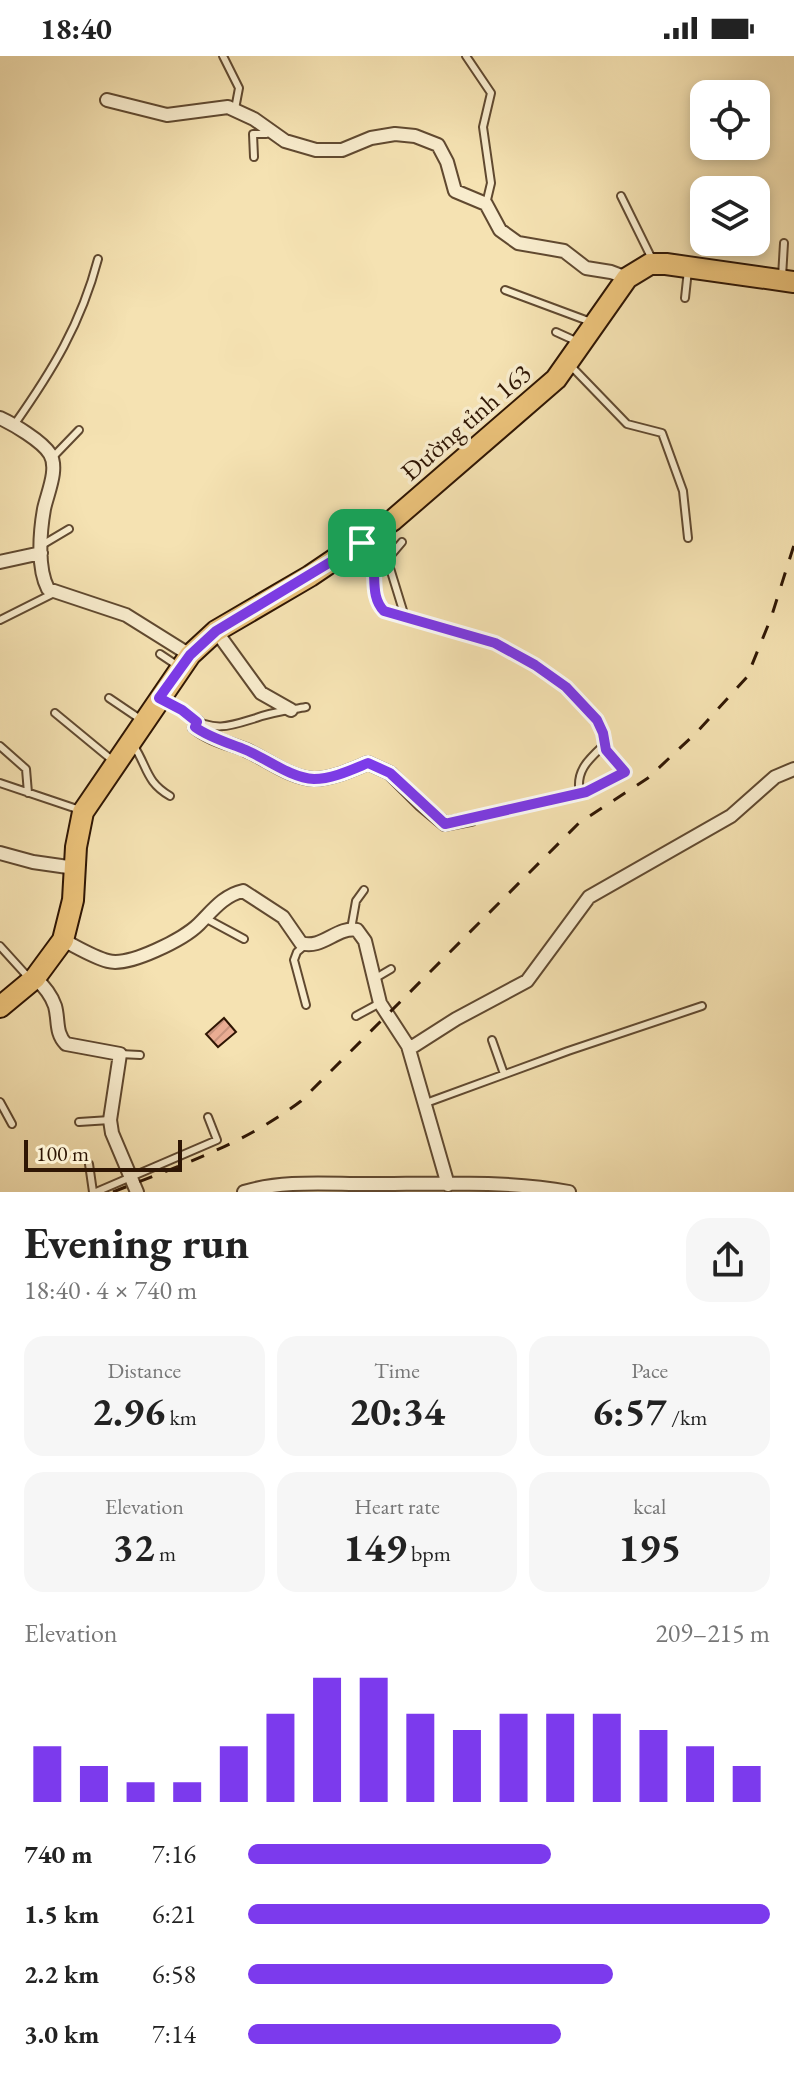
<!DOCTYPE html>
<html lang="en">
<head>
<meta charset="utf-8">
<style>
  body { margin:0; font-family:"EB Garamond",serif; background:#f6f6f6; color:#222; height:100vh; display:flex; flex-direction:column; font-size:30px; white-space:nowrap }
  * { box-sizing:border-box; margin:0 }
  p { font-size:26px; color:#767676 }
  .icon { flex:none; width:44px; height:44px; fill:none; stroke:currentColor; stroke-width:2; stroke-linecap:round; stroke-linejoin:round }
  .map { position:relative; height:1136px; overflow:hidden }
  .details { display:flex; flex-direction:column; background:#fff; flex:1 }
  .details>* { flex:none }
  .buttons { position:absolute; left:690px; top:24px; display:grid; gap:16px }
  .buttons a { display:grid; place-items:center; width:80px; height:80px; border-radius:16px; background:#fff; box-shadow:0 4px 12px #0003; font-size:40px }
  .scale { position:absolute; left:24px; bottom:20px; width:158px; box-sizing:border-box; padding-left:8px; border:4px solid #2f1604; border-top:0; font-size:22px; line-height:28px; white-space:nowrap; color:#2f1604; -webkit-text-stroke:6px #f8eccd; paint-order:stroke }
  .pin { position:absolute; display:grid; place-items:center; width:68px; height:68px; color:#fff; margin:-34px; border-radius:16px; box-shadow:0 4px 12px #0006 }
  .round { display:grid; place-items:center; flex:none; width:84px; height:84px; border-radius:24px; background:#f6f6f6 }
  .head { display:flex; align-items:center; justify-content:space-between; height:136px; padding:0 24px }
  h1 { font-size:44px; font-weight:700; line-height:60px }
  .metrics { display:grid; grid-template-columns:repeat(3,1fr); gap:12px; height:136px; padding:8px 24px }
  .metrics div { display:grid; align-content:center; border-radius:20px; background:#f6f6f6; text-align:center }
  .metrics b { font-size:40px; font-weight:700 }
  .metrics small { font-size:22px; font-weight:400 }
  .metrics p { font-size:22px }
  .chart { height:224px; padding:16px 24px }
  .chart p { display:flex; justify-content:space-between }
  .chart svg { width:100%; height:144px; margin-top:8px; stroke:#7c3aed; stroke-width:6 }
  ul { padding:0 24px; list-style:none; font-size:26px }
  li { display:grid; grid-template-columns:128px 96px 1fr; align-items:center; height:60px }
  li i { height:20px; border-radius:10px; background:#7c3aed }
  .status { display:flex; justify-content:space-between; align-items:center; height:56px; padding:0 40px; background:#fff; direction:ltr }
  .status svg { height:22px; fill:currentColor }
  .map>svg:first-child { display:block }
  .building { fill:url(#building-hatch); stroke:#2f1604; stroke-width:2 }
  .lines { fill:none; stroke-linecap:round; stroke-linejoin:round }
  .lane-casing { stroke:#604930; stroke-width:10 }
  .street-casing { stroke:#604930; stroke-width:16 }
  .primary-casing { stroke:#2f1604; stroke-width:24 }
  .lane { stroke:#f8eccd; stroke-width:6 }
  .street { stroke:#f8eccd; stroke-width:12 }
  .primary { stroke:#eac179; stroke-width:20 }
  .rail { stroke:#2f1604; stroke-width:3; stroke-dasharray:14 14; stroke-linecap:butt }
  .route-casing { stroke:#fff; stroke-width:16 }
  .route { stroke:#7c3aed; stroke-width:10 }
  .labels { text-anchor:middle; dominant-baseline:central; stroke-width:7; stroke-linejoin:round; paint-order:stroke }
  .street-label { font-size:26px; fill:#2f1604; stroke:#f8eccd }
</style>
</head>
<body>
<div class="status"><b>18:40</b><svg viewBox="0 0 49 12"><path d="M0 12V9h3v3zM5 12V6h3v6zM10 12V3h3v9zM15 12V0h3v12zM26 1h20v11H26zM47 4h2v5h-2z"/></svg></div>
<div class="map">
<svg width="794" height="1136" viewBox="0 0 794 1136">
  <defs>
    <pattern id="building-hatch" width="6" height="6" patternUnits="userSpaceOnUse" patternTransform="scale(2)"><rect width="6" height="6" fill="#eaad93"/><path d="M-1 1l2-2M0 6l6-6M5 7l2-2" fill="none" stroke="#c9947d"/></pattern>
  </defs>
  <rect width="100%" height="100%" fill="#f5e2b2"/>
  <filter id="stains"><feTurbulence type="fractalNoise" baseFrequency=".0025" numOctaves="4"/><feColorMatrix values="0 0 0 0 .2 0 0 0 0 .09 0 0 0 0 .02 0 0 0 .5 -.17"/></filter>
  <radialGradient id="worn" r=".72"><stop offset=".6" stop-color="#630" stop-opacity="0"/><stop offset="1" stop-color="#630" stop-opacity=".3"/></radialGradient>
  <!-- building -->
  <path class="building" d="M224 962 236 976 218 991 206 978Z"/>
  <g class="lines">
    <defs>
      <path id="lane" d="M223 0 239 32 235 53
        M466 0 491 37 483 71 491 127 486 148
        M254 101 253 78H266L270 75
        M621 140 653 205
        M782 221 784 187
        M505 234 591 266
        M685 242 688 214
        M556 276 578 286
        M570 309 627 368 662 377 683 435 688 482
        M14 369C52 315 81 268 98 203
        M52 402 79 374
        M402 486 391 499 389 509 405 561
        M42 489 69 473
        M364 489C384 508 366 536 384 555L495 587 535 609 566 631 597 664 603 677 606 694 625 716 586 736 471 763
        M0 564 54 537
        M160 598 178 610
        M109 642 140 663
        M162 644 197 666 189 662C217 676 230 670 256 662 272 656 290 654 306 651
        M55 657 112 704
        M0 690 26 713 28 737
        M134 690C148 712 146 726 170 740
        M0 727 80 754
        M580 738C575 715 588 704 604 689
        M205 862 244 883
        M351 873 356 845 364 834
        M0 890 29 922
        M304 890 297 896 294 904 306 949
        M374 923 391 913
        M356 960 380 947
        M492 984 504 1018
        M120 998 140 999
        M0 1046 12 1068
        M426 1047 568 995 702 950
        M79 1066 110 1064
        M89 1108 93 1136
        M96 1136 217 1084 208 1061"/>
      <path id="street" d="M107 44 167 59 228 51 254 63 285 85 316 94H342L371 82 395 78 415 80 438 89 447 106 455 135 486 148 500 174 518 187 564 195 586 212 611 216 627 222
        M0 362C13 368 42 385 50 398 59 413 47 438 44 453 40 476 37 512 48 533L126 559 190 599
        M0 506 41 497
        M216 575 261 637 291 654
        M197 666 195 671C210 683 229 687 246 694 267 703 290 722 314 723 332 723 351 714 368 707L390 717 421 748 445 768 471 763
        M0 797 33 806 75 812
        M63 884C77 891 93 901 108 905 129 911 184 883 199 868 212 855 224 839 243 835L283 861 301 887C322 894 337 870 357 874L365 885 380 947 408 990 448 1129
        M35 922C44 930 51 938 55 950 59 964 55 977 66 988L120 998 110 1064 112 1077 137 1136
        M409 993 456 963 527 925 589 841 731 760 775 721 794 713
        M244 1136C283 1124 326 1128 366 1128 433 1128 503 1124 569 1136"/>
      <path id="primary" d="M0 951 35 922 63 884 73 844 76 791 83 756 190 599 216 575 310 520 393 464 556 323 627 222 650 208H666L794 226"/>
    </defs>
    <!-- lane casing -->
    <use href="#lane" class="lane-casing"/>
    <!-- street casing -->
    <use href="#street" class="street-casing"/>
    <!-- primary casing -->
    <use href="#primary" class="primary-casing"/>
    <!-- lane -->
    <use href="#lane" class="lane"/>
    <!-- street -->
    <use href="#street" class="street"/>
    <!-- primary -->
    <use href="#primary" class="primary"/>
    <!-- rail -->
    <path class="rail" d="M113 1136C180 1109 243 1089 301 1045L579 767 648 722 697 676 747 621 771 562 794 489"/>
  </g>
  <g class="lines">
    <defs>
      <path id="route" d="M362 487C384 506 365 535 384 555L495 587 535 609 566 631 597 664 603 677 606 694 625 716 586 736 445 768 390 717 368 707C351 714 332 723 314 723 291 722 267 703 246 694 229 687 210 682 195 671L197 666 182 654 159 642 190 599 216 575Z"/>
    </defs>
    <!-- route casing -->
    <use href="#route" class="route-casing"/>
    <!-- route -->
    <use href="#route" class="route"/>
  </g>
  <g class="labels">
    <!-- street labels -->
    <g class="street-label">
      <text transform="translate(466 366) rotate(-41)">Đường tỉnh 163</text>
    </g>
  </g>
  <rect width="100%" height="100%" filter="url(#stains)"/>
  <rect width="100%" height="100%" fill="url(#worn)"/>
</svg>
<div class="buttons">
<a><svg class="icon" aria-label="locate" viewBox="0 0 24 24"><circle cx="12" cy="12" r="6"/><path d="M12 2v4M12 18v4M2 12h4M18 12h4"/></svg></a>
<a><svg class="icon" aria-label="layers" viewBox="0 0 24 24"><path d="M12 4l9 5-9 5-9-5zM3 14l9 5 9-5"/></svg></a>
</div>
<div class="scale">100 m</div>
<div class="pin" style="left:362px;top:487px;background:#1e9e55"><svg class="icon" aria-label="arrive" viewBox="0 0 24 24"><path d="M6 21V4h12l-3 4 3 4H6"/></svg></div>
</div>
<section class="details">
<div class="head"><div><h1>Evening run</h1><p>18:40 · 4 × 740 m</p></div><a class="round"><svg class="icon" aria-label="share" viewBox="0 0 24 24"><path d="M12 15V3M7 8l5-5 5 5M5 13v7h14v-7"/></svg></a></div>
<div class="metrics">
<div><p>Distance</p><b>2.96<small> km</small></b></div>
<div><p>Time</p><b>20:34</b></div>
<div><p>Pace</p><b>6:57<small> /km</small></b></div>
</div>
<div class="metrics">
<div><p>Elevation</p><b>32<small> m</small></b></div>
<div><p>Heart rate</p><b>149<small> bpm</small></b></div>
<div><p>kcal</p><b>195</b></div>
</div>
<div class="chart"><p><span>Elevation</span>209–215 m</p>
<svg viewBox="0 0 160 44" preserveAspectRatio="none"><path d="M5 44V27M15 44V33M25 44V38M35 44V38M45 44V27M55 44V17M65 44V6M75 44V6M85 44V17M95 44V22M105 44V17M115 44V17M125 44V17M135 44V22M145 44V27M155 44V33"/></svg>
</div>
<ul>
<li><b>740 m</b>7:16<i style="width:58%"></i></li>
<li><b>1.5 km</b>6:21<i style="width:100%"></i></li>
<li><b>2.2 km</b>6:58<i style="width:70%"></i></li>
<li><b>3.0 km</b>7:14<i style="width:60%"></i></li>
</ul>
</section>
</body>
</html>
